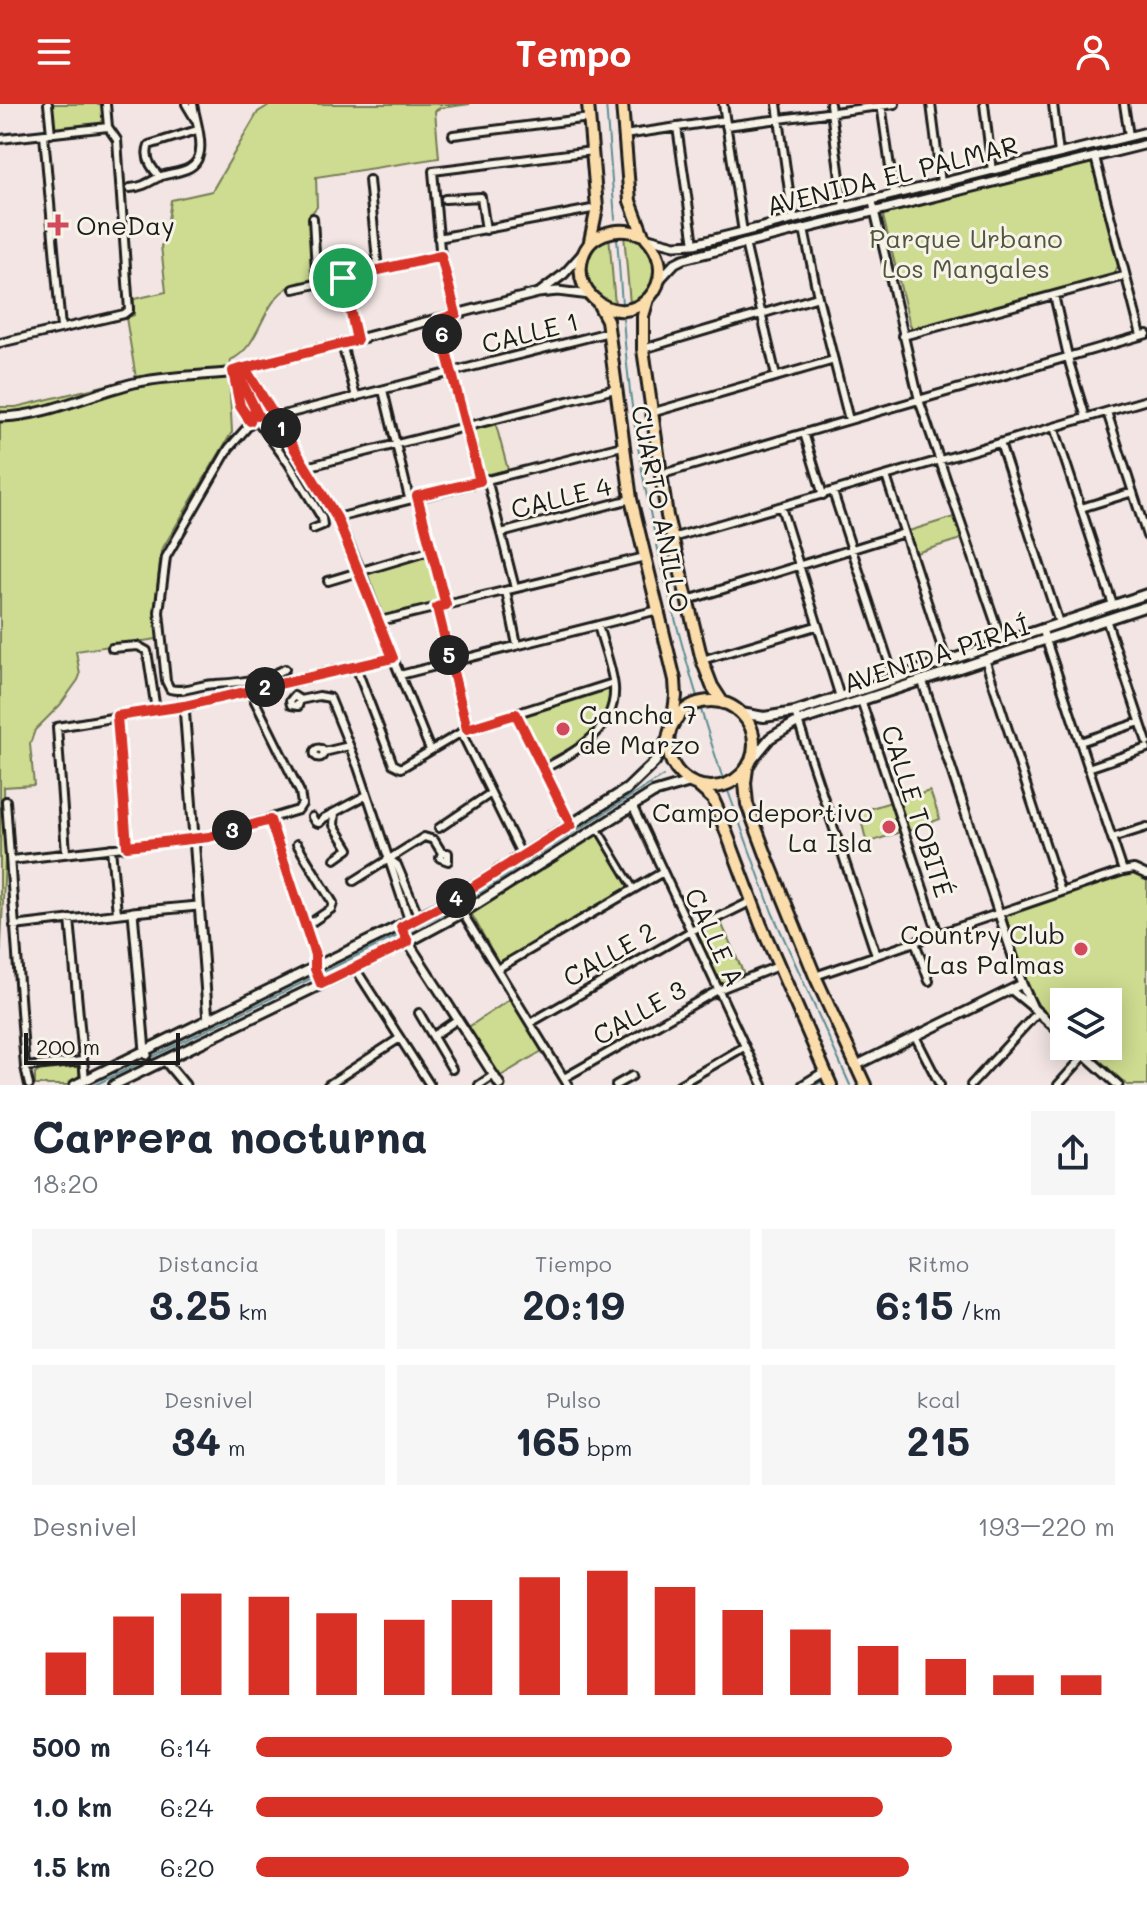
<!DOCTYPE html>
<html lang="es">
<head>
<meta charset="utf-8">
<style>
  body { margin:0; font-family:Mali,sans-serif; background:#f6f6f7; color:#1f2937; height:100vh; display:flex; flex-direction:column; font-size:30px; white-space:nowrap }
  * { box-sizing:border-box; margin:0 }
  p { font-size:26px; color:#747a83 }
  .icon { flex:none; width:44px; height:44px; fill:none; stroke:currentColor; stroke-width:2; stroke-linecap:round; stroke-linejoin:round }
  .map { position:relative; height:981px; overflow:hidden }
  .side { display:flex; flex-direction:column; background:#fff; flex:1 }
  .side>* { flex:none }
  .controls { position:absolute; left:1050px; top:884px; display:grid; gap:16px }
  .controls a { display:grid; place-items:center; width:72px; height:72px; border-radius:0px; background:#fff; box-shadow:0 4px 20px #0003; font-size:40px }
  .scale { position:absolute; left:24px; bottom:20px; width:156px; box-sizing:border-box; padding-left:8px; border:4px solid #1c1c1c; border-top:0; font-size:22px; line-height:28px; white-space:nowrap; color:#1c1c1c; -webkit-text-stroke:6px #f7f3e8; paint-order:stroke }
  .pin { position:absolute; display:grid; place-items:center; width:68px; height:68px; color:#fff; margin:-34px; border:4px solid #fff; border-radius:50%; box-shadow:0 2px 8px #0007 }
  .km { position:absolute; width:40px; height:40px; margin:-20px; border-radius:50%; background:#222; color:#fff; font-size:22px; line-height:40px; text-align:center }
  .round { display:grid; place-items:center; flex:none; width:84px; height:84px; border-radius:0px; background:#f6f6f7 }
  .head { display:flex; align-items:center; justify-content:space-between; height:136px; padding:0 32px }
  h1 { font-size:44px; font-weight:800; line-height:60px }
  .stats { display:grid; grid-template-columns:repeat(3,1fr); gap:12px; height:136px; padding:8px 32px }
  .stats div { display:grid; align-content:center; border-radius:0px; background:#f6f6f7; text-align:center }
  .stats b { font-size:40px; font-weight:800 }
  .stats small { font-size:22px; font-weight:400 }
  .stats p { font-size:22px }
  .chart { height:224px; padding:16px 32px }
  .chart p { display:flex; justify-content:space-between }
  .chart svg { width:100%; height:144px; margin-top:8px; stroke:#d93025; stroke-width:6 }
  ul { padding:0 32px; list-style:none; font-size:26px }
  li { display:grid; grid-template-columns:128px 96px 1fr; align-items:center; height:60px }
  li i { height:20px; border-radius:10px; background:#d93025 }
  header { display:flex; justify-content:space-between; align-items:center; height:104px; padding:0 32px; background:#d93025; color:#fff; font-size:36px; font-weight:800 }
  .map>svg:first-child { display:block }
  .green { fill:#cddc90; stroke:#747c56; stroke-width:2 }
  .lines { fill:none; stroke-linecap:round; stroke-linejoin:round }
  .stream { stroke:#5d8e92; stroke-width:2 }
  .pedestrian-casing { stroke:#1c1c1c; stroke-width:10 }
  .minor-casing { stroke:#1c1c1c; stroke-width:12 }
  .tertiary-casing { stroke:#1c1c1c; stroke-width:13 }
  .secondary-casing { stroke:#1c1c1c; stroke-width:14 }
  .trunk-casing { stroke:#1c1c1c; stroke-width:16 }
  .pedestrian { stroke:#f7f3e8; stroke-width:4 }
  .minor { stroke:#f7f3e8; stroke-width:6 }
  .tertiary { stroke:#f7f3e8; stroke-width:7 }
  .secondary { stroke:#f7f3e8; stroke-width:8 }
  .trunk { stroke:#faddab; stroke-width:10 }
  .route-casing { stroke:#fff; stroke-width:16 }
  .route { stroke:#d93025; stroke-width:10 }
  .poi-dot { fill:#d1495b; stroke:#f7f3e8; stroke-width:3 }
  .labels { text-anchor:middle; dominant-baseline:central; stroke-width:6; stroke-linejoin:round; paint-order:stroke }
  .street-label { font-size:26px; fill:#1c1c1c; stroke:#f7f3e8 }
  .poi-label { font-size:26px; fill:#1c1c1c; stroke:#f7f3e8; text-anchor:start }
  .park-label { font-size:26px; fill:#51563f; stroke:#f7f3e8 }
</style>
</head>
<body>
<header><svg class="icon" aria-label="menu" viewBox="0 0 24 24"><path d="M4 6h16M4 12h16M4 18h16"/></svg>Tempo<svg class="icon" aria-label="person" viewBox="0 0 24 24"><circle cx="12" cy="8" r="4"/><path d="M4 21q1-7 8-7t8 7"/></svg></header>
<div class="map">
<svg width="1147" height="981" viewBox="0 0 1147 981">
  <rect width="100%" height="100%" fill="#f2e5e3"/>
  <filter id="ink" filterUnits="userSpaceOnUse"><feTurbulence type="fractalNoise" baseFrequency=".0125" numOctaves="2"/><feDisplacementMap in="SourceGraphic" scale="16" xChannelSelector="R" yChannelSelector="G"/><feConvolveMatrix kernelMatrix="1 2 1 2 8 2 1 2 1" color-interpolation-filters="sRGB"/></filter>
  <g filter="url(#ink)">
    <!-- green -->
    <path class="green" d="M52 0H106L107 17 105 21 55 25Z
      M271 0H470L440 4 435 7 439 54 316 73 317 103 309 112 313 175C305 177 296 178 289 183 260 200 262 241 231 256L229 272 232 328 161 447 156 495 157 535 76 547 80 571 78 576 60 601 35 626 30 640 34 681 4 683 5 755 0 860V303H16L136 274 126 214 134 211V195L166 188 161 142 165 136 171 96 212 87 258 8Z
      M1092 55 1118 162 1114 171 914 226 910 221 882 108Z
      M624 130C630 131 638 133 643 136 667 153 654 190 630 200Z
      M609 131 615 201 596 193C583 169 582 146 609 131Z
      M495 317 508 366 483 371 480 369 469 327 473 323Z
      M957 412 964 434 916 449 909 427Z
      M427 450 431 451 441 497 438 500 383 513 365 467Z
      M609 584C613 627 574 641 543 659L523 612Z
      M930 687 940 715 909 727 905 726 897 697Z
      M891 698 900 728 873 737 866 736 860 711 865 706Z
      M595 728 631 782 499 860 470 807Z
      M1129 767 1147 775V981H1127L1084 942H1108V898H1064V924L1039 902 1026 881 1005 809Z
      M719 814 744 870 719 882 696 831 697 826Z
      M512 894 542 947 499 973 467 924Z
      M80 960 79 975 68 981H35V970L44 963Z"/>
    <g class="lines">
      <!-- stream -->
      <path class="stream" d="M606 0 615 115
        M878 101 1147 34
        M617 134 622 200
        M623 213C633 369 674 527 723 675
        M799 612 1147 495
        M728 687 772 808 850 981
        M461 800 663 672
        M95 981 456 803
        M816 981 823 977"/>
      <defs>
        <path id="pedestrian" d="M598 725 634 785"/>
        <path id="minor" d="M48 0 51 30
          M106 0 108 23
          M186 0 195 15
          M723 0 743 128
          M777 0 793 116
          M830 0 844 103
          M881 0 894 91
          M931 0 941 79
          M984 0 992 67
          M1053 0 1059 50
          M1124 0 1129 32
          M726 22 895 0
          M677 23 694 140
          M44 31 61 224
          M453 31 590 14
          M624 31 725 16
          M0 35 108 23
          M1095 53 1141 231
          M160 73C151 64 144 53 149 41L197 26
          M369 76 378 166
          M130 84C142 83 148 79 159 73 168 69 180 69 189 64 210 53 196 19 193 0
          M445 95 481 93 486 126
          M872 96 919 296 1002 538
          M313 114 316 166 321 179
          M804 125 818 193 849 316
          M438 134 597 104
          M745 139 776 272
          M343 174 357 236
          M294 185 441 152
          M1054 191 1070 261 1086 314
          M456 210 440 145 433 67 592 47
          M438 216 480 377
          M903 232 1124 172
          M0 239 124 210 129 206 117 36 108 23
          M342 240 356 293
          M643 245 818 193
          M233 267 240 302 250 317
          M236 268 258 311
          M383 286 409 394
          M1107 308 1147 432
          M651 309 834 256
          M275 313 609 228
          M251 319 229 344 166 453 159 508 166 577 170 585C185 589 200 580 215 580 238 579 263 576 285 565
          M259 319 289 360 322 414 323 421 313 425
          M1054 323 1113 501
          M804 329 823 391
          M1000 339 1059 519
          M306 363 615 285
          M659 371 1147 230
          M886 372 946 556
          M487 375 515 484
          M833 388 894 574
          M417 392 446 501
          M781 403 840 593
          M1081 404 1133 388
          M337 414 622 342
          M501 429 631 395
          M672 434 1147 296
          M328 477 432 446
          M506 487 517 541
          M688 496 904 429
          M437 503 467 625
          M1106 515 1147 638
          M380 517 645 453
          M1042 524 1123 767
          M112 544 138 542 147 547 156 606
          M393 554 430 646
          M985 555 1061 788
          M702 556 816 522
          M356 563 393 660 401 664 467 625 613 579
          M400 571 658 506
          M300 596 298 602 291 601 290 597 294 592 300 596 319 592 330 594 358 663 410 819
          M861 596 938 830
          M795 608 876 851
          M516 610 571 721
          M117 612 127 742
          M461 628 522 752
          M1080 638 1140 618
          M314.5 649a4.5 4.5 0 1 1 9 0a4.5 4.5 0 1 1-9 0Z
          M324 648 349 642
          M1088 664 1147 644
          M543 665C575 649 617 625 614 583 612 563 603 541 598 521
          M6 697 25 963 29 981
          M632 701 763 981
          M335 708 334 721 349 745 335 755
          M312 713 315 718 319 719 324 714 367 691
          M270 716 315 851V865L321 880
          M439 724 491 689
          M1112 734 1147 723
          M297 740 333 799 331 805 306 822
          M111 744 117 809
          M66 749 57 623 184 602
          M12 756 209 733 298 706 302 700 300 688 250 587
          M390 756 397 761 419 813
          M354 777 424 733 434 736 442 749 440 754 448 757V749H442
          M454 795 568 981
          M70 815 85 976
          M14 822 133 808
          M401 823 408 838
          M915 838 929 877
          M355 864 430 981
          M497 865 663 768
          M815 872 1123 767 1134 765 1147 771
          M1011 886 1033 904
          M419 909 452 965
          M530 919 691 827 752 797
          M433 932 458 915
          M916 934 940 981
          M25 963 82 957
          M564 974 718 886 778 862
          M328 981 400 934
          M479 981 494 971
          M616 981 632 972
          M679 981 744 943
          M971 981 1037 909
          M1058 981 1085 951"/>
        <path id="tertiary" d="M648 134 675 141 694 140 1147 28
          M661 174 675 159 683 155 1147 40
          M540 188 564 170 581 151
          M0 313C43 313 90 290 134 279 164 272 196 272 227 269
          M922 576 1022 880 1033 904 1064 932
          M408 838 500 981
          M208 917 184 602 393 554 360 466 337 414 245 264 538 189 558 187 590 191
          M1075 942 1118 981
          M147 951 145 947 133 808 198 802
          M165 957 185 981
          M855 962 1022 880
          M803 981 824 968"/>
        <path id="secondary" d="M741 609 764 613 795 608 1147 490
          M751 657 770 634 799 617 1147 502
          M75 981 454 795 627 685 655 658 668 633
          M114 981 408 838 462 809 653 689 690 678"/>
        <path id="trunk" d="M588 0 597 104 590 137
          M622 0 630 97 643 131
          M643 131C617 121 585 129 581 160 579 173 584 185 593 194 632 231 686 176 646 134
          M648 195 643 212V245L667 412 702 556 712 582 723 599
          M598 199 607 216 631 395 675 576 676 592 672 622
          M668 640a43 43 0 1 1 86 0a43 43 0 1 1-86 0Z
          M747 664 745 679 747 700 768 756 815 872 865 981
          M697 681 713 695 718 706 761 821 831 981"/>
      </defs>
      <!-- pedestrian casing -->
      <use href="#pedestrian" class="pedestrian-casing"/>
      <!-- minor casing -->
      <use href="#minor" class="minor-casing"/>
      <!-- tertiary casing -->
      <use href="#tertiary" class="tertiary-casing"/>
      <!-- secondary casing -->
      <use href="#secondary" class="secondary-casing"/>
      <!-- trunk casing -->
      <use href="#trunk" class="trunk-casing"/>
      <!-- pedestrian -->
      <use href="#pedestrian" class="pedestrian"/>
      <!-- minor -->
      <use href="#minor" class="minor"/>
      <!-- tertiary -->
      <use href="#tertiary" class="tertiary"/>
      <!-- secondary -->
      <use href="#secondary" class="secondary"/>
      <!-- trunk -->
      <use href="#trunk" class="trunk"/>
    </g>
  </g>
  <g class="lines" filter="url(#ink)">
    <defs>
      <path id="route" d="M343 174 357 236 236 266 258 311 252 310 250 317 240 302 233 267 245 264 337 414 393 554 184 602 117 612 127 742 209 733 270 716 315 851V865L321 880 408 838 401 823 454 795 571 721 516 610 467 625 437 503 446 501 417 392 480 377 438 216 456 210 441 152 343 174"/>
    </defs>
    <!-- route casing -->
    <use href="#route" class="route-casing"/>
    <!-- route -->
    <use href="#route" class="route"/>
  </g>
  <!-- markers -->
  <g class="poi-dot">
    <path d="M54 109h8v8h8v8h-8v8h-8v-8h-8v-8h8z"/>
    <circle cx="563" cy="625" r="8"/>
    <circle cx="889" cy="723" r="8"/>
    <circle cx="1081" cy="845" r="8"/>
  </g>
  <g class="labels">
    <!-- street labels -->
    <g class="street-label">
      <text transform="translate(892 71) rotate(-14)">AVENIDA EL PALMAR</text>
      <text transform="translate(530 228) rotate(-14)">CALLE 1</text>
      <text transform="translate(561 393) rotate(-14)">CALLE 4</text>
      <text transform="translate(661 405) rotate(79)">CUARTO ANILLO</text>
      <text transform="translate(936 550) rotate(-18)">AVENIDA PIRAÍ</text>
      <text transform="translate(918 707) rotate(72)">CALLE TOBITÉ</text>
      <text transform="translate(715 833) rotate(65)">CALLE A</text>
      <text transform="translate(609 850) rotate(-30)">CALLE 2</text>
      <text transform="translate(639 908) rotate(-30)">CALLE 3</text>
    </g>
    <!-- poi labels -->
    <g class="poi-label">
      <text x="76" y="121">OneDay</text>
      <text x="579" y="610">Cancha 7<tspan x="579" dy="30">de Marzo</tspan></text>
      <text x="873" y="708" text-anchor="end">Campo deportivo<tspan x="873" dy="30">La Isla</tspan></text>
      <text x="1065" y="830" text-anchor="end">Country Club<tspan x="1065" dy="30">Las Palmas</tspan></text>
    </g>
    <!-- park labels -->
    <g class="park-label">
      <text x="966" y="134">Parque Urbano<tspan x="966" dy="30">Los Mangales</tspan></text>
    </g>
  </g>
</svg>
<div class="controls">
<a><svg class="icon" aria-label="layers" viewBox="0 0 24 24"><path d="M12 4l9 5-9 5-9-5zM3 14l9 5 9-5"/></svg></a>
</div>
<div class="scale">200 m</div>
<div class="pin" style="left:343px;top:174px;background:#1e9e55"><svg class="icon" aria-label="arrive" viewBox="0 0 24 24"><path d="M6 21V4h12l-3 4 3 4H6"/></svg></div>
<b class="km" style="left:281px;top:324px">1</b>
<b class="km" style="left:265px;top:583px">2</b>
<b class="km" style="left:232px;top:726px">3</b>
<b class="km" style="left:456px;top:794px">4</b>
<b class="km" style="left:449px;top:551px">5</b>
<b class="km" style="left:442px;top:230px">6</b>
</div>
<section class="side">
<div class="head"><div><h1>Carrera nocturna</h1><p>18:20</p></div><a class="round"><svg class="icon" aria-label="share" viewBox="0 0 24 24"><path d="M12 15V3M7 8l5-5 5 5M5 13v7h14v-7"/></svg></a></div>
<div class="stats">
<div><p>Distancia</p><b>3.25<small> km</small></b></div>
<div><p>Tiempo</p><b>20:19</b></div>
<div><p>Ritmo</p><b>6:15<small> /km</small></b></div>
</div>
<div class="stats">
<div><p>Desnivel</p><b>34<small> m</small></b></div>
<div><p>Pulso</p><b>165<small> bpm</small></b></div>
<div><p>kcal</p><b>215</b></div>
</div>
<div class="chart"><p><span>Desnivel</span>193–220 m</p>
<svg viewBox="0 0 160 44" preserveAspectRatio="none"><path d="M5 44V31M15 44V20M25 44V13M35 44V14M45 44V19M55 44V21M65 44V15M75 44V8M85 44V6M95 44V11M105 44V18M115 44V24M125 44V29M135 44V33M145 44V38M155 44V38"/></svg>
</div>
<ul>
<li><b>500 m</b>6:14<i style="width:81%"></i></li>
<li><b>1.0 km</b>6:24<i style="width:73%"></i></li>
<li><b>1.5 km</b>6:20<i style="width:76%"></i></li>
</ul>
</section>
</body>
</html>
